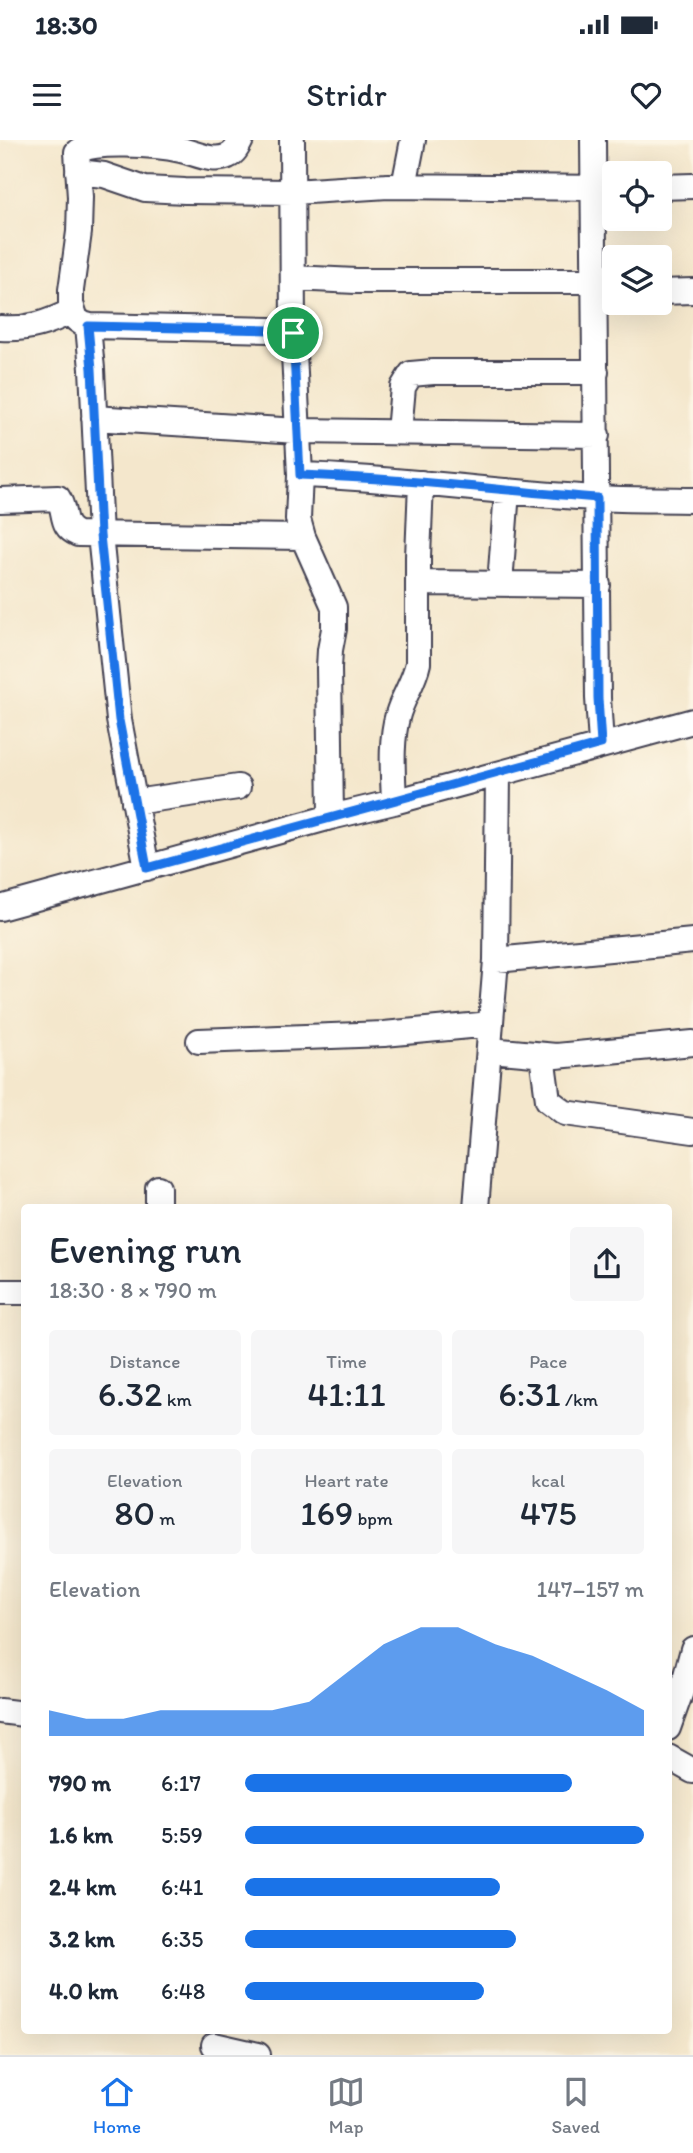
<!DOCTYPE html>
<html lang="en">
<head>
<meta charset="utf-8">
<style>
  body { margin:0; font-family:Itim,sans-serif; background:#f6f6f7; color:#1f2937; height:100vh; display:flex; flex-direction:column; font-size:26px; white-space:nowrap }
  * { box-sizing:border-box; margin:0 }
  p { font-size:23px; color:#747a83 }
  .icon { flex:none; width:38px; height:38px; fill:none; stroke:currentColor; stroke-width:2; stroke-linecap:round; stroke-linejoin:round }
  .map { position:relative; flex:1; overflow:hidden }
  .panel { position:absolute; left:21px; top:1064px; width:651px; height:830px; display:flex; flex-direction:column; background:#fff; border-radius:7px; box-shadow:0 7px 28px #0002 }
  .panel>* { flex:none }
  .tools { position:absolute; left:602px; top:21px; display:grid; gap:14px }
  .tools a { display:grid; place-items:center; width:70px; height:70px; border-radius:7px; background:#fff; box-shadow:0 7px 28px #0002; font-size:35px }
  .pin { position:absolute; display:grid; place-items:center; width:60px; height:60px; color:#fff; margin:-30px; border:4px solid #fff; border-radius:50%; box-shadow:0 2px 7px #0007 }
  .round { display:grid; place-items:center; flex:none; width:74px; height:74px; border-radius:7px; background:#f6f6f7 }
  .summary { display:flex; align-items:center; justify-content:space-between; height:119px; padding:0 28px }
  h1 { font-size:38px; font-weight:600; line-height:52px }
  .stats { display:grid; grid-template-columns:repeat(3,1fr); gap:10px; height:119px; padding:7px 28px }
  .stats div { display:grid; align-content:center; border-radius:7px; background:#f6f6f7; text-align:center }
  .stats b { font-size:35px; font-weight:600 }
  .stats small { font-size:19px; font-weight:400 }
  .stats p { font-size:19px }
  .chart { height:196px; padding:14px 28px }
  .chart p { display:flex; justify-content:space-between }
  .chart svg { width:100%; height:126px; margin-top:7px; fill:#1a73e8; opacity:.7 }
  ul { padding:0 28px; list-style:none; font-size:23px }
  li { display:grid; grid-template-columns:112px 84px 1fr; align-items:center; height:52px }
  li i { height:18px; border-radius:9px; background:#1a73e8 }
  .status { display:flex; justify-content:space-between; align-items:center; height:49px; padding:0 35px; background:#fff; direction:ltr }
  .status svg { height:19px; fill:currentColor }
  header { display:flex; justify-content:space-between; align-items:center; height:91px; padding:0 28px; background:#fff; font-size:32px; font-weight:600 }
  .tab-bar { display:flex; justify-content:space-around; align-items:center; height:98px; border-top:2px solid #e0e1e3; background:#fff; font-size:19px; color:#747a83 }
  .tab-bar a { display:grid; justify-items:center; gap:4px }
  .tab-bar .current { color:#1a73e8 }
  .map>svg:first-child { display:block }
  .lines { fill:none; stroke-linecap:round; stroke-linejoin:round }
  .minor-casing { stroke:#424051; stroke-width:28 }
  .minor { stroke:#fff; stroke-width:24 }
  .route-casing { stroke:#fff; stroke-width:14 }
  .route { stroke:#1a73e8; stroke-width:9 }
</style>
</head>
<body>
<div class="status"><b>18:30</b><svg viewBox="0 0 49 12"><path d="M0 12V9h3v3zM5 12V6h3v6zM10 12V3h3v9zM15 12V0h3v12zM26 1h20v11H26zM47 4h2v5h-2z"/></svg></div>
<header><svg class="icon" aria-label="menu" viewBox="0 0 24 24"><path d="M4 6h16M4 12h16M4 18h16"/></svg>Stridr<svg class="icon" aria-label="heart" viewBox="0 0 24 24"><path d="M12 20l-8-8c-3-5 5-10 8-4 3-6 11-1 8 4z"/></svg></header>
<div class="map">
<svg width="693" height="1915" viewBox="0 0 693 1915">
  <rect width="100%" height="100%" fill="#fcf5e5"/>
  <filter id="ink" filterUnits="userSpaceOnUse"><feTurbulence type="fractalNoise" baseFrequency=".0143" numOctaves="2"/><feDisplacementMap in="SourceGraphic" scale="14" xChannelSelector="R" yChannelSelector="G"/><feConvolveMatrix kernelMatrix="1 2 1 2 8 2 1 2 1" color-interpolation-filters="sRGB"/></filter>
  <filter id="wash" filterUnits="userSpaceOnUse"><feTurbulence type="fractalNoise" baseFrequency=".00686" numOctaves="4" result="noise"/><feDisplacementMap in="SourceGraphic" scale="28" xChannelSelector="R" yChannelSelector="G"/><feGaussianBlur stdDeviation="1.57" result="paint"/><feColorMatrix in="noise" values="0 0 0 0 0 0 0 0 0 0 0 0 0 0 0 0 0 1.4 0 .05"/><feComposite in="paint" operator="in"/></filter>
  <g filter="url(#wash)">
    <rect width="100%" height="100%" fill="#f4e7cc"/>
  </g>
  <g filter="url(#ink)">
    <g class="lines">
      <defs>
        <path id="minor" d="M241 0C238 6 235 13 228 16 213 23 195 13 181 10 158 5 90 0 77 12L80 57 79 92 71 150V164L76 179 83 184 90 186 271 190 293 193
          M292 0 293 193 300 335 298 379 303 397 334 467V489L330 510 329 528 331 677
          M593 0 598 558 601 604
          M78 32 104 35 145 49 185 51 293 52 388 46 614 48
          M404 46 413 0
          M660 47 693 46
          M293 138 356 141H594
          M660 152 693 151
          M88 186 92 229 100 395 119 580 147 728
          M0 188C28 190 48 183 72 171
          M94 278 298 291 597 295
          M399 292 403 247 411 234 433 232H596
          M300 335C399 338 498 353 597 358 629 360 661 359 693 360
          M0 360 58 358C67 372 59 386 78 394L303 397
          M418 443 598 445
          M500 444 507 351
          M134 662 238 647
          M394 662C393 633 390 602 398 574 403 557 414 542 418 523V417L421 343
          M0 768 331 677 394 662 693 581
          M496 820 693 801
          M199 901 384 894 491 884
          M490 910 556 916 693 903
          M542 915 548 960 565 973 693 991
          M158 1068V1048
          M476 1068 496 820 498 634
          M0 1152H24
          M0 1571 24 1574
          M668 1588 684 1543 693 1509
          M668 1617 693 1631
          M214 1905 258 1915"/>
      </defs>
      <!-- minor casing -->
      <use href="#minor" class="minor-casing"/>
      <!-- minor -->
      <use href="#minor" class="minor"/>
    </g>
  </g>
  <g class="lines" filter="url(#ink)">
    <defs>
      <path id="route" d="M88 186 271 190 293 193 300 335C399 338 498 350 597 358L598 558 601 604 147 728 119 580 100 395 92 229Z"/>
    </defs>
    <!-- route casing -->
    <use href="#route" class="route-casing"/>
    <!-- route -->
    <use href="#route" class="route"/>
  </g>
</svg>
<div class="tools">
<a><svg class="icon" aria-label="locate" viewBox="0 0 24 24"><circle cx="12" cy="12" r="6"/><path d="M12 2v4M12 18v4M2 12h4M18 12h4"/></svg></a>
<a><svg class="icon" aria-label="layers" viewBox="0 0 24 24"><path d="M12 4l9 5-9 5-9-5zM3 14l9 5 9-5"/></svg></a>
</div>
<div class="pin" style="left:293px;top:193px;background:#1e9e55"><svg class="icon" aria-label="arrive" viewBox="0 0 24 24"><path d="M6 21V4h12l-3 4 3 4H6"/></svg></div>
<section class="panel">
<div class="summary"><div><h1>Evening run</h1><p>18:30 · 8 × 790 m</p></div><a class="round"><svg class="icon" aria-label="share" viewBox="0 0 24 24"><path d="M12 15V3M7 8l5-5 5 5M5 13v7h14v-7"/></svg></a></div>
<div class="stats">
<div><p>Distance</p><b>6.32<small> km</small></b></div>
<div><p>Time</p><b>41:11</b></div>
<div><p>Pace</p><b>6:31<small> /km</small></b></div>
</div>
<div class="stats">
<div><p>Elevation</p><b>80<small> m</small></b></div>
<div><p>Heart rate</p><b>169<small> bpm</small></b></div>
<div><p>kcal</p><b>475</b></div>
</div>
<div class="chart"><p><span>Elevation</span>147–157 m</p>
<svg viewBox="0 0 160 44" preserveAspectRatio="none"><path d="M0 44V35L10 38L20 38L30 35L40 35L50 35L60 35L70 32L80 22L90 12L100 6L110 6L120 12L130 16L140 22L150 28L160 35V44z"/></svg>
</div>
<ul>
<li><b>790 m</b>6:17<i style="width:82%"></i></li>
<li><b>1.6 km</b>5:59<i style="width:100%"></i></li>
<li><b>2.4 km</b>6:41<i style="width:64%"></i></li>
<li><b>3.2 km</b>6:35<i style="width:68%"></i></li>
<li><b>4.0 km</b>6:48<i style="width:60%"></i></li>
</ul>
</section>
</div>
<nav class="tab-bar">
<a class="current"><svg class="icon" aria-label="home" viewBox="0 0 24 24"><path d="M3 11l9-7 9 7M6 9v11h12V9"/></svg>Home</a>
<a><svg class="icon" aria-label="map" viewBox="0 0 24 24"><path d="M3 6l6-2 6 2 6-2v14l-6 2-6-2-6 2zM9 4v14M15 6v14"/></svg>Map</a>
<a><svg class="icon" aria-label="saved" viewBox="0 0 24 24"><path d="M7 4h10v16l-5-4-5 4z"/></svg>Saved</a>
</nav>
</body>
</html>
